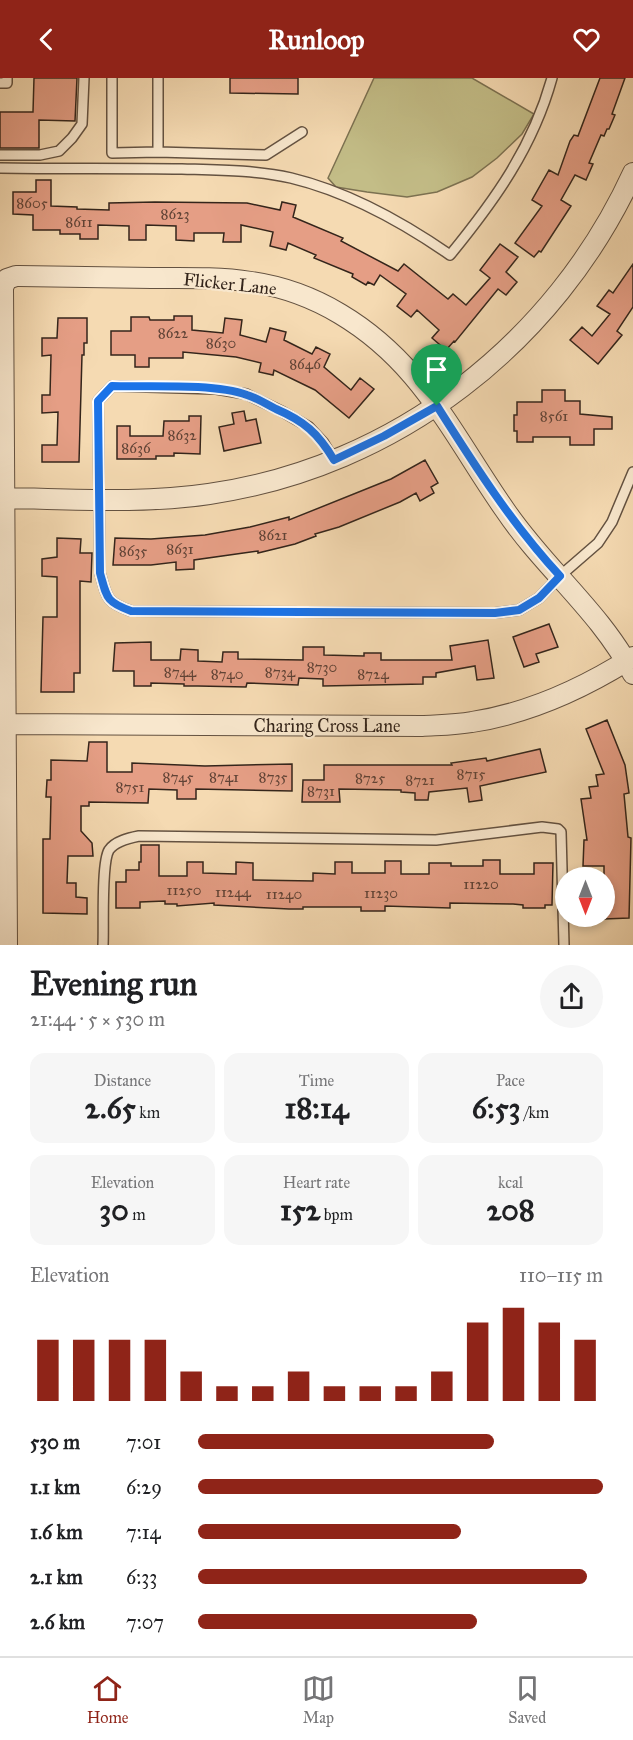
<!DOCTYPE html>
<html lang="en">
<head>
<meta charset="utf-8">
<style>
  body { margin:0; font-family:"IM FELL Great Primer",serif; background:#f6f6f6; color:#202124; height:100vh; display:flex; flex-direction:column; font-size:22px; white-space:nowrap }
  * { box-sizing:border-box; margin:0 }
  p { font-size:20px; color:#757577 }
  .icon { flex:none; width:33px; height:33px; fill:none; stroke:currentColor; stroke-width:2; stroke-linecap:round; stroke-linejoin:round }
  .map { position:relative; height:867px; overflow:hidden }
  .sheet { display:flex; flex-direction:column; background:#fff; flex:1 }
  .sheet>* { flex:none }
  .needle { width:39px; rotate:180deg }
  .fabs { position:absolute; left:555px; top:789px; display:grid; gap:12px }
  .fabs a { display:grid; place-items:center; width:60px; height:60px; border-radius:50%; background:#fff; box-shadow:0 3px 9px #0003; font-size:30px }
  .pin { position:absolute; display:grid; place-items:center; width:51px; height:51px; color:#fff; margin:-62px -26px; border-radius:50% 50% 50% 0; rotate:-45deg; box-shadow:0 0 6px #0007 }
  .pin .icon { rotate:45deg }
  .round { display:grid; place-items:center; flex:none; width:63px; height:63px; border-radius:32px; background:#f6f6f6 }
  .overview { display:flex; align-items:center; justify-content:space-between; height:102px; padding:0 30px }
  h1 { font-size:33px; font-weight:700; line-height:45px }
  .stats { display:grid; grid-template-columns:repeat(3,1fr); gap:9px; height:102px; padding:6px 30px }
  .stats div { display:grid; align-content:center; border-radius:15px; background:#f6f6f6; text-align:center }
  .stats b { font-size:30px; font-weight:700 }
  .stats small { font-size:16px; font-weight:400 }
  .stats p { font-size:16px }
  .chart { height:168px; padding:12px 30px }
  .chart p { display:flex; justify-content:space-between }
  .chart svg { width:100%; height:108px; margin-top:6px; stroke:#8f2418; stroke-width:6 }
  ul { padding:0 30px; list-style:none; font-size:20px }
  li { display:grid; grid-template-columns:96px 72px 1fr; align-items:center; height:45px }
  li i { height:15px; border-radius:8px; background:#8f2418 }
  header { display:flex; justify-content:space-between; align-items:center; height:78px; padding:0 30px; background:#8f2418; color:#fff; font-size:27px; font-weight:700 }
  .menu { display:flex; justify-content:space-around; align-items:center; height:84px; border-top:2px solid #e0e0e0; background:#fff; font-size:16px; color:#757577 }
  .menu a { display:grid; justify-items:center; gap:3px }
  .menu .on { color:#8f2418 }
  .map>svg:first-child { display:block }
  .green { fill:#c3bd87; stroke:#7c7151; stroke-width:1.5 }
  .building { fill:#e59e85; stroke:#34251b; stroke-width:1.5 }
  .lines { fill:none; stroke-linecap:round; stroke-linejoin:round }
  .lane-casing { stroke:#645241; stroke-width:12 }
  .street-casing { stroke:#645241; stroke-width:22 }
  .lane { stroke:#f8e7cd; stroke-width:9 }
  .street { stroke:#f8e7cd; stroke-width:20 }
  .route-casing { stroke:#fff; stroke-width:12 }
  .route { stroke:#1a73e8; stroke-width:8 }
  .labels { text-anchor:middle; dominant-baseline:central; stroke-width:4.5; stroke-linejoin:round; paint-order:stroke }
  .number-label { font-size:15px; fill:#604336 }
  .street-label { font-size:18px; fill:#34251b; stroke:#f8e7cd }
</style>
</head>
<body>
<header><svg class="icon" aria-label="back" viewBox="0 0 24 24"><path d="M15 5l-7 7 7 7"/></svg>Runloop<svg class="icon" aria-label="heart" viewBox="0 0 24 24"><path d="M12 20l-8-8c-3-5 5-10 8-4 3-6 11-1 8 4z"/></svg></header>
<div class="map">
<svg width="633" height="867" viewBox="0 0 633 867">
  <rect width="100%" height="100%" fill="#f5dab2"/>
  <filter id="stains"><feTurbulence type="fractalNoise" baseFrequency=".00333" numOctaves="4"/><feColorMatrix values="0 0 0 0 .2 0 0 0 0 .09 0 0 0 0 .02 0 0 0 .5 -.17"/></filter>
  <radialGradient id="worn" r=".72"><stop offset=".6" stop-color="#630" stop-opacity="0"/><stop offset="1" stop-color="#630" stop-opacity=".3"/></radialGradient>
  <!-- green -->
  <path class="green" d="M374 0H472L534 36 522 56 497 80 472 99 437 114 407 119 367 114 336 109 328 100Z"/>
  <!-- building -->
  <path class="building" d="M34 0H77L75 43 39 42V70H0V34H33Z
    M230 0H298V16L230 15Z
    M600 0H625L612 36 615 37 609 51H607L604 58 601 57 589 85 593 86 586 102 575 97 561 122 571 128 541 174 539 173 534 179 515 165 542 128 532 122 549 92 558 97 570 63 574 57 578 58Z
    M36 102H51V128L77 129V131L109 132V125L155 124 247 125 280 132 282 124 296 127 293 139 343 160 341 163 398 193 404 186 448 221 453 216 466 227 490 200 480 192 500 166 518 179 506 194 517 204 506 217 498 211 455 264 454 263 446 272 432 260 439 252 417 232 411 239 397 228 406 216 380 197 374 207 368 204 366 207 352 199 353 196 314 180 316 177 288 165 286 172 270 168 273 154 241 147V164H223L224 155H194V163L176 162V148L146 147V162H129V148L98 147V161H80V156H60V152H33V137L13 136V114H36Z
    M633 186V229L617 253 622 257 598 286 570 262 582 249 592 258 610 236 597 228 609 212 613 215Z
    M174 238H192V252L223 255 225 240 242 242 240 257 266 264 270 250 286 254 284 262 312 276 316 269 330 276 324 289 351 312 360 300 374 311 349 340 315 312 274 292 273 297 259 294 261 285 236 279 183 274V280H149V289H135V277H111V253H131V239H149L150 242H174Z
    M58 240H87V265H84V277H82L79 384H42V367H57L58 334 42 335V317H50L51 277 42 278V260H57Z
    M542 312H565V323H580V336L612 339V351H594V367H570V359H533V364H517V353H514V337H517V324H542Z
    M244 333 246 343 256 341 261 365 224 373 219 349 234 346 232 335Z
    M189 338H201L200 376 174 375V378H156V381H117V348H130V358H163L164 343H189Z
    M425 382 438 405 431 409 434 415 420 423 416 415 400 424 339 449 315 456 316 458 295 466 258 475V473L194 482V491L176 492V484L151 487H113L115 460 151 461 205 457 250 449 289 439V442L391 401Z
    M57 460 81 461 80 475H92L91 504 80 503V595H74V614H41L43 539H57V499L42 498V481L57 479Z
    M549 546 558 569 536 576 539 584 524 589 513 559Z
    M488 562 494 600 477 602 475 588 436 595V599H423V606L323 608V601L299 600 298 607 247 605 246 609 198 608H184V606L151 605V608H134V593H113L115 565 151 564V582H180L181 571 198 572V583L222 584 223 574H238V581L303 582V569H324V577L364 578V575H381V582H452L450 568Z
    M607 642 625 687 629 715 624 716 628 759 631 760 629 840 604 841V788H583L584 762H587L581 721 591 720 589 709 598 708 596 697 604 696 586 651Z
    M89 664H107V694H132V685L205 688 292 686V713L196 711V721H177V712L149 711 148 725 89 724V728H81V753L92 765 93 778H68L67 805H76V819L87 820V836L43 835V761H50L51 719H46L47 702H51V682L87 683Z
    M540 671 546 694 480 708 482 722 469 724 467 710 429 714 428 722H415V715L401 714V712L339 711 340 724H302L303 702H324V687H452L451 685 486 680 487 683Z
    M141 767H159V798H187V784H203V795L236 796V784L253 785V802L313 803V795L335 796V784H352V795H385V783H401V796H429V785H451V788H483V782H500V796H534V785H553L552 827H545V830H523V827L513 826 450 825V830L385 828V833H361V829H303V831H289L214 827V825L177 828V826H165V823L140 824V830H116V804H126V792H139V784H141Z"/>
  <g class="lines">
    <defs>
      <path id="lane" d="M112 0V75L158 74V0
        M0 5H7V0
        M158 74 266 77 302 54
        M0 77H40L59 73 72 60 82 46 84 0
        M0 90C61 91 121 90 182 91 217 92 256 92 291 100 349 114 401 143 450 177 495 122 533 69 552 0
        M334 382 323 364 309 349 283 334 246 316 216 311 112 308 98 323 100 495C107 520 106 524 131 533L495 535 519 532 539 520 560 498 598 465 612 444 633 394
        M103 867C104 849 101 785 109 772 115 763 129 760 139 758L436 762 542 749 558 751 561 754 564 867"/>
      <path id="street" d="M5 420C72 421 142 426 209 416 396 389 555 265 633 95
        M6 646 422 648C439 647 456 647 472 644 531 635 584 610 633 579
        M7 867 3 209 7 201 16 198C61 199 106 199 152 200 185 200 219 199 251 204 315 213 371 249 413 298 448 339 474 388 505 432 544 490 600 533 633 596"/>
    </defs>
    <!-- lane casing -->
    <use href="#lane" class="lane-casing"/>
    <!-- street casing -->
    <use href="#street" class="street-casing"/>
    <!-- lane -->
    <use href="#lane" class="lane"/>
    <!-- street -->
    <use href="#street" class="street"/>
  </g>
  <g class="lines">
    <defs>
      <path id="route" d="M112 308C149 309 213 305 247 317 257 320 266 326 276 331 304 343 318 355 334 382L384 358 437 328C475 388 512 446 560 498L539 520 519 532 495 535 131 533C106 524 107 520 100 495L98 323Z"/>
    </defs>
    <!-- route casing -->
    <use href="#route" class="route-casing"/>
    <!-- route -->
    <use href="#route" class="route"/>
  </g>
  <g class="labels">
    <!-- number labels -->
    <g class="number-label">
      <text x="32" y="125">8605</text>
      <text x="175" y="136">8623</text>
      <text x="79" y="144">8611</text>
      <text x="173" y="255">8622</text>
      <text x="221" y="265">8630</text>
      <text x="305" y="286">8646</text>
      <text x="554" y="338">8561</text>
      <text x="182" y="357">8632</text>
      <text x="136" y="370">8636</text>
      <text x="273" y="457">8621</text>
      <text x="180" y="471">8631</text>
      <text x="133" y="473">8635</text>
      <text x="322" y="589">8730</text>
      <text x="180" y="594">8744</text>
      <text x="280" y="594">8734</text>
      <text x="227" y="596">8740</text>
      <text x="373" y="596">8724</text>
      <text x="471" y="696">8715</text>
      <text x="178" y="699">8745</text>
      <text x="224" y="699">8741</text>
      <text x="273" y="699">8735</text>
      <text x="370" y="700">8725</text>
      <text x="420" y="702">8721</text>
      <text x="130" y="709">8751</text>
      <text x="321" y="713">8731</text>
      <text x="481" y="806">11220</text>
      <text x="184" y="812">11250</text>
      <text x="233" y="814">11244</text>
      <text x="381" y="815">11230</text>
      <text x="284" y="816">11240</text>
    </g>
    <!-- street labels -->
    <g class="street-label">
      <text transform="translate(230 206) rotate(6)">Flicker Lane</text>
      <text x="327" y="648">Charing Cross Lane</text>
    </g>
  </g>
  <rect width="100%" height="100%" filter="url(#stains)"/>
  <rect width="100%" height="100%" fill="url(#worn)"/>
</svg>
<div class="fabs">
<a><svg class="needle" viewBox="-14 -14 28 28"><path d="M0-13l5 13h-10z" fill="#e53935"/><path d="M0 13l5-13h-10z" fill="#757577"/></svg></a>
</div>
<div class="pin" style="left:437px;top:328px;background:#1e9e55"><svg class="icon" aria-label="arrive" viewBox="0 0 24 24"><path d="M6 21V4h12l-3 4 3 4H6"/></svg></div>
</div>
<section class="sheet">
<div class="overview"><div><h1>Evening run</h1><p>21:44 · 5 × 530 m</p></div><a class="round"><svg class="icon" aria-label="share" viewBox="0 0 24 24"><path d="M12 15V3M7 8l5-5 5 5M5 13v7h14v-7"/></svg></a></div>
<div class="stats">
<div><p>Distance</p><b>2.65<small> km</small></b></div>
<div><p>Time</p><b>18:14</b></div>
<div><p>Pace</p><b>6:53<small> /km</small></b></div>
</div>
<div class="stats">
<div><p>Elevation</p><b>30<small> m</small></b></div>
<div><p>Heart rate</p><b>152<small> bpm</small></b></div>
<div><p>kcal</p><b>208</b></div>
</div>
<div class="chart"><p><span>Elevation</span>110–115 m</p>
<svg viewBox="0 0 160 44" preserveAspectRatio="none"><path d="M5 44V19M15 44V19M25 44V19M35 44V19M45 44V32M55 44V38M65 44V38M75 44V32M85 44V38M95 44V38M105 44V38M115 44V32M125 44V12M135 44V6M145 44V12M155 44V19"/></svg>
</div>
<ul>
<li><b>530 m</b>7:01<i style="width:73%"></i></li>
<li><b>1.1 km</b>6:29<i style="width:100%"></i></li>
<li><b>1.6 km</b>7:14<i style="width:65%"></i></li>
<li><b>2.1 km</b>6:33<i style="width:96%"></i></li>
<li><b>2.6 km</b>7:07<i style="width:69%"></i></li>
</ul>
</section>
<nav class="menu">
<a class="on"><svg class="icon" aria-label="home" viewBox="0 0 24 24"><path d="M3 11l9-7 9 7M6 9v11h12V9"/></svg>Home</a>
<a><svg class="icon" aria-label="map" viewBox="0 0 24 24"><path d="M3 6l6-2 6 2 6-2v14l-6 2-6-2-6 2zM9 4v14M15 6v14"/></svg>Map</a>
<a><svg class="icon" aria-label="saved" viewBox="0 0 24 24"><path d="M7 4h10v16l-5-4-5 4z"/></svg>Saved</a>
</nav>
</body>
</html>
